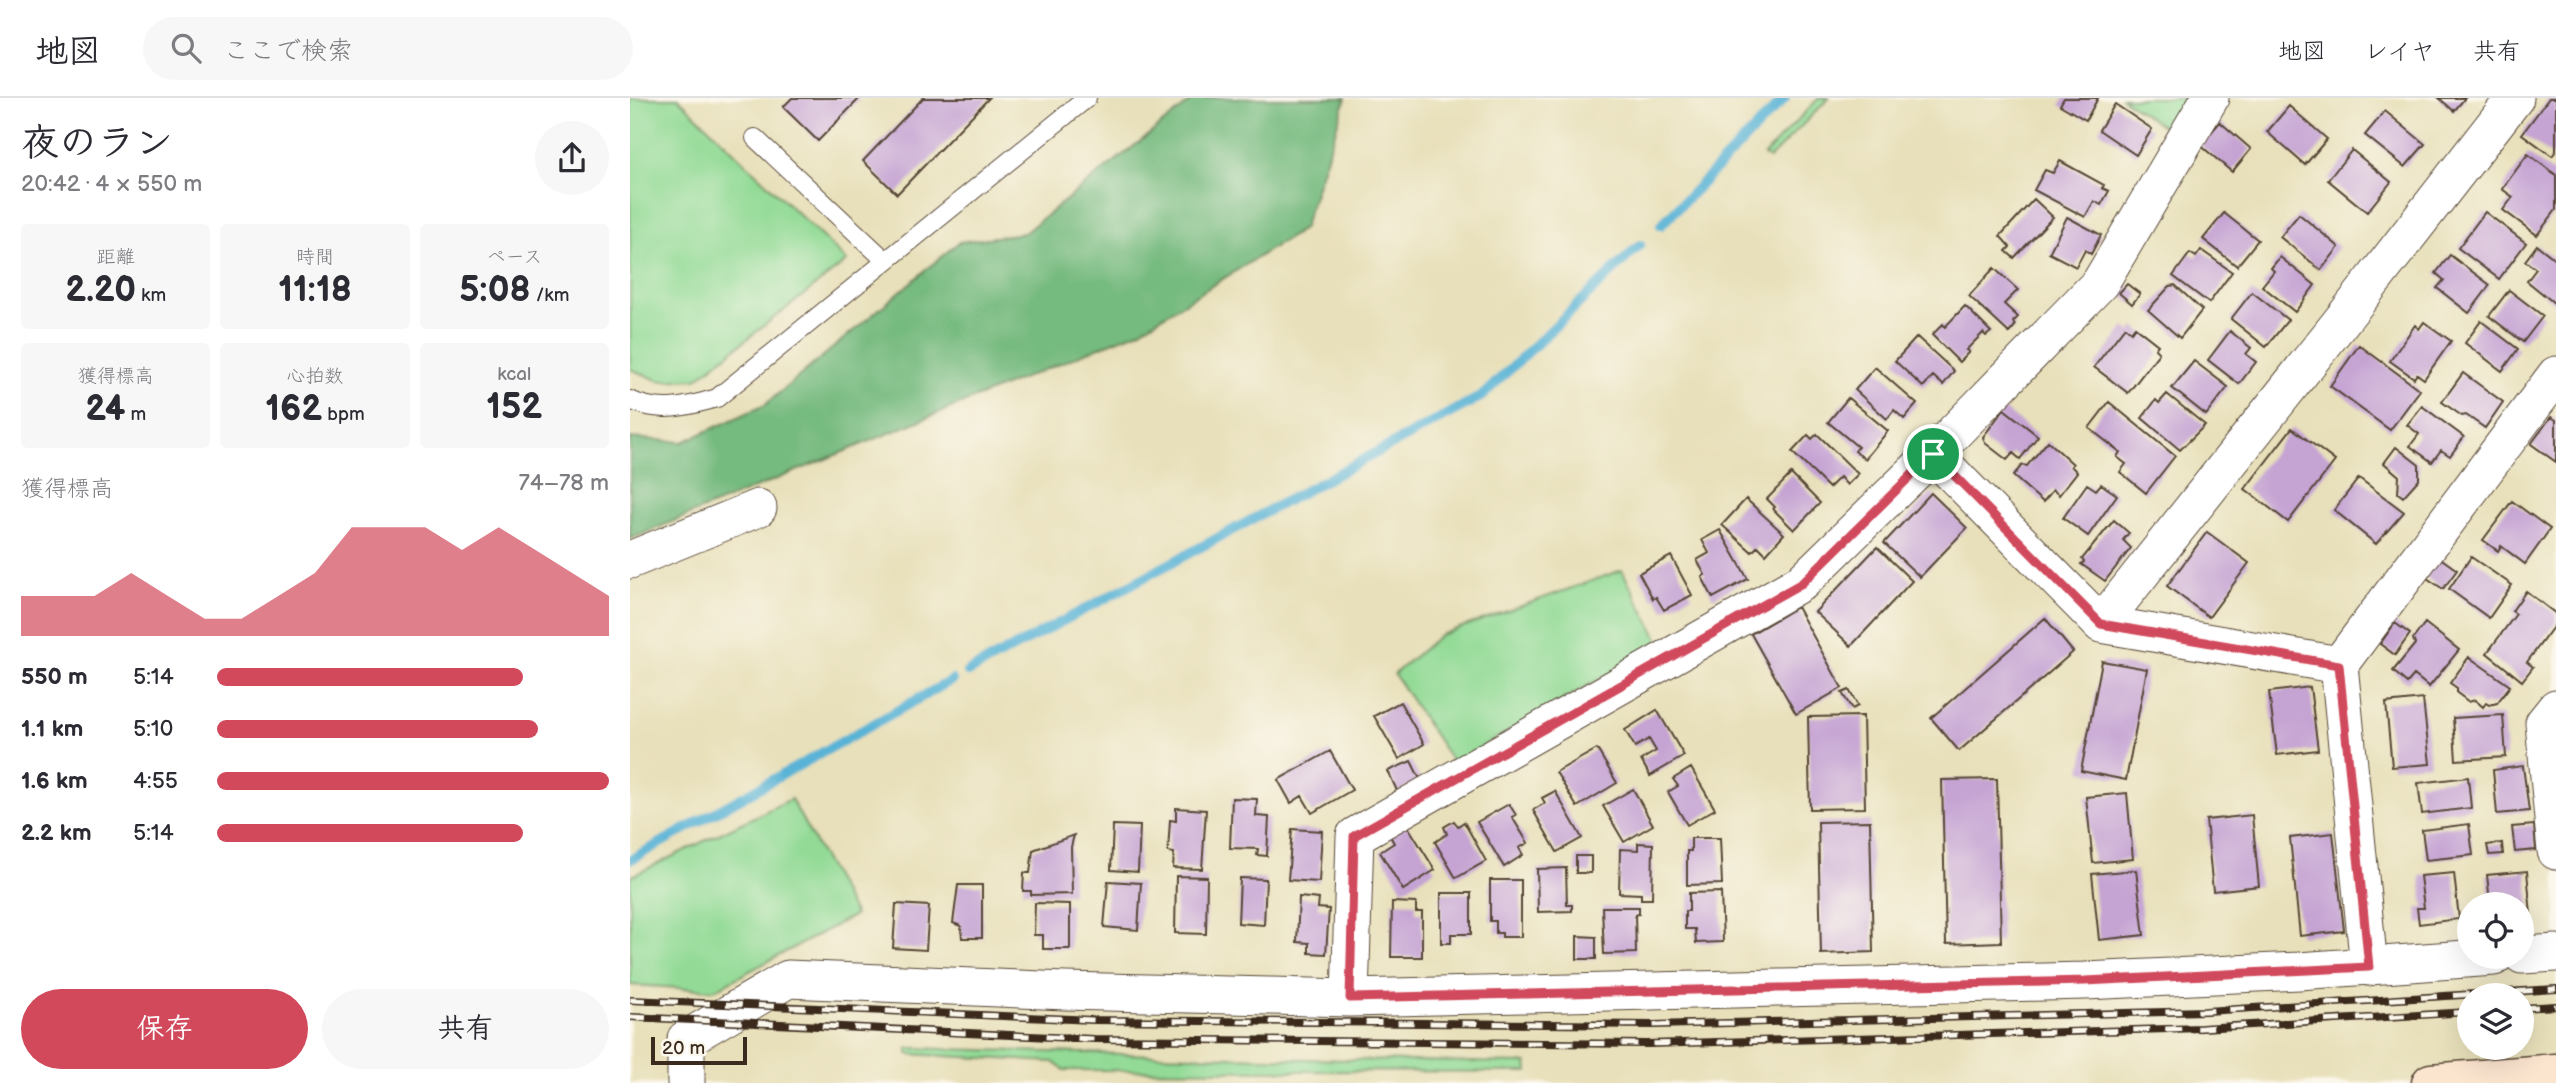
<!DOCTYPE html>
<html lang="ja">
<head>
<meta charset="utf-8">
<style>
  body { margin:0; font-family:"Balsamiq Sans","Klee One",sans-serif; background:#f7f7f7; color:#2b2b33; height:100vh; display:flex; flex-direction:column; font-size:26px; white-space:nowrap }
  * { box-sizing:border-box; margin:0 }
  p { font-size:23px; color:#7c7c81 }
  .icon { flex:none; width:38px; height:38px; fill:none; stroke:currentColor; stroke-width:2; stroke-linecap:round; stroke-linejoin:round }
  .map { position:relative; flex:1; overflow:hidden }
  .drawer { display:flex; flex-direction:column; background:#fff; width:630px }
  .drawer>* { flex:none }
  .controls { position:absolute; left:1827px; top:794px; display:grid; gap:14px }
  .controls a { display:grid; place-items:center; width:77px; height:77px; border-radius:50%; background:#fff; box-shadow:0 7px 28px #0002; font-size:35px }
  .scale { position:absolute; left:21px; bottom:18px; width:96px; box-sizing:border-box; padding-left:7px; border:4px solid #3b2a1e; border-top:0; font-size:19px; line-height:24px; white-space:nowrap; color:#3b2a1e; -webkit-text-stroke:5px #fbf7ec; paint-order:stroke }
  .pin { position:absolute; display:grid; place-items:center; width:60px; height:60px; color:#fff; margin:-30px; border:4px solid #fff; border-radius:50%; box-shadow:0 2px 7px #0007 }
  .round { display:grid; place-items:center; flex:none; width:74px; height:74px; border-radius:37px; background:#f7f7f7 }
  .overview { display:flex; align-items:center; justify-content:space-between; height:119px; padding:0 21px }
  h1 { font-size:38px; font-weight:700; line-height:52px }
  .stats { display:grid; grid-template-columns:repeat(3,1fr); gap:10px; height:119px; padding:7px 21px }
  .stats div { display:grid; align-content:center; border-radius:7px; background:#f7f7f7; text-align:center }
  .stats b { font-size:35px; font-weight:700 }
  .stats small { font-size:19px; font-weight:400 }
  .stats p { font-size:19px }
  .chart { height:196px; padding:14px 21px }
  .chart p { display:flex; justify-content:space-between }
  .chart svg { width:100%; height:126px; margin-top:7px; fill:#d1495b; opacity:.7 }
  .primary-button { display:flex; gap:14px; margin-top:auto; padding:14px 21px }
  .primary-button a { flex:1; height:80px; border-radius:42px; background:#d1495b; color:#fff; font-size:28px; font-weight:700; line-height:80px; text-align:center }
  .primary-button a+a { background:#f7f7f7; color:#2b2b33 }
  ul { padding:0 21px; list-style:none; font-size:23px }
  li { display:grid; grid-template-columns:112px 84px 1fr; align-items:center; height:52px }
  li i { height:18px; border-radius:9px; background:#d1495b }
  header { display:flex; align-items:center; gap:42px; box-sizing:border-box; height:98px; padding:0 35px; background:#fff; border-bottom:2px solid #e1e1e2 }
  header strong { font-size:33px }
  nav { display:flex; gap:38px; margin-inline-start:auto; font-size:24px }
  .search { width:490px; height:63px; background:#f7f7f7; display:flex; align-items:center; gap:18px; box-sizing:border-box; padding:0 24px; border-radius:38px; color:#7c7c81; font-size:26px }
  main { display:flex; flex:1; min-height:0 }
  .map>svg:first-child { display:block }
  .green { fill:#92da95; stroke:#66825a; stroke-width:2 }
  .forest { fill:#75ba7e; stroke:#58724e; stroke-width:2 }
  .lines { fill:none; stroke-linecap:round; stroke-linejoin:round }
  .stream { stroke:#59b3d6; stroke-width:10 }
  .building { fill:#c5a3d3 }
  .lane-casing { stroke:#554535; stroke-width:20 }
  .street-casing { stroke:#554535; stroke-width:39 }
  .secondary-casing { stroke:#554535; stroke-width:41 }
  .lane { stroke:#fff; stroke-width:18 }
  .street { stroke:#fff; stroke-width:37 }
  .secondary { stroke:#fce5cf; stroke-width:38 }
  .rail-casing { stroke:#3b2a1e; stroke-width:8 }
  .rail { stroke:#fbf7ec; stroke-width:5; stroke-dasharray:16; stroke-linecap:butt }
  .route-casing { stroke:#fff; stroke-width:14 }
  .route { stroke:#d1495b; stroke-width:9 }
</style>
</head>
<body>
<header>
<strong>地図</strong>
<div class="search"><svg class="icon" aria-label="search" viewBox="0 0 24 24"><circle cx="10" cy="10" r="6"/><path d="M15 15l6 6"/></svg>ここで検索</div>
<nav><a>地図</a><a>レイヤ</a><a>共有</a></nav>
</header>
<main>
<section class="drawer">
<div class="overview"><div><h1>夜のラン</h1><p>20:42 · 4 × 550 m</p></div><a class="round"><svg class="icon" aria-label="share" viewBox="0 0 24 24"><path d="M12 15V3M7 8l5-5 5 5M5 13v7h14v-7"/></svg></a></div>
<div class="stats">
<div><p>距離</p><b>2.20<small> km</small></b></div>
<div><p>時間</p><b>11:18</b></div>
<div><p>ペース</p><b>5:08<small> /km</small></b></div>
</div>
<div class="stats">
<div><p>獲得標高</p><b>24<small> m</small></b></div>
<div><p>心拍数</p><b>162<small> bpm</small></b></div>
<div><p>kcal</p><b>152</b></div>
</div>
<div class="chart"><p><span>獲得標高</span>74–78 m</p>
<svg viewBox="0 0 160 44" preserveAspectRatio="none"><path d="M0 44V30L10 30L20 30L30 22L40 30L50 38L60 38L70 30L80 22L90 6L100 6L110 6L120 14L130 6L140 14L150 22L160 30V44z"/></svg>
</div>
<ul>
<li><b>550 m</b>5:14<i style="width:78%"></i></li>
<li><b>1.1 km</b>5:10<i style="width:82%"></i></li>
<li><b>1.6 km</b>4:55<i style="width:100%"></i></li>
<li><b>2.2 km</b>5:14<i style="width:78%"></i></li>
</ul>
<div class="primary-button"><a>保存</a><a>共有</a></div>
</section>
<div class="map">
<svg width="1926" height="985" viewBox="0 0 1926 985">
  <rect width="100%" height="100%" fill="#fbf7ec"/>
  <filter id="ink" filterUnits="userSpaceOnUse"><feTurbulence type="fractalNoise" baseFrequency=".0143" numOctaves="2"/><feDisplacementMap in="SourceGraphic" scale="14" xChannelSelector="R" yChannelSelector="G"/><feConvolveMatrix kernelMatrix="1 2 1 2 8 2 1 2 1" color-interpolation-filters="sRGB"/></filter>
  <filter id="wash" filterUnits="userSpaceOnUse"><feTurbulence type="fractalNoise" baseFrequency=".00686" numOctaves="4" result="noise"/><feDisplacementMap in="SourceGraphic" scale="28" xChannelSelector="R" yChannelSelector="G"/><feGaussianBlur stdDeviation="1.57" result="paint"/><feColorMatrix in="noise" values="0 0 0 0 0 0 0 0 0 0 0 0 0 0 0 0 0 1.4 0 .05"/><feComposite in="paint" operator="in"/></filter>
  <g filter="url(#wash)">
    <rect width="100%" height="100%" fill="#e8e0ba"/>
    <!-- green -->
    <path class="green" d="M0 0H48L217 163 66 281 30 283 0 271Z
      M1189 0H1199L1139 61 1134 57Z
      M1492 0H1557L1538 32Z
      M992 472 1031 546 823 665 764 576 810 537Z
      M161 701 225 817 84 892 0 887V779Z
      M278 950 670 961 897 965 898 974 434 972 423 964 278 956Z"/>
    <!-- forest -->
    <path class="forest" d="M565 0H716L673 131 509 233 0 441V340L53 344 135 307 329 144 394 135Z"/>
    <g class="lines">
      <!-- stream -->
      <path class="stream" d="M1031 127 1155 0
        M338 574 852 298 1010 147
        M0 762 322 582"/>
    </g>
    <g id="blocks">
      <!-- building -->
      <path class="building" d="M162 0H230L188 43 153 9Z
        M293 0H359L267 96 233 63Z
        M1434 0H1468L1456 22 1430 7Z
        M1809 0H1835L1824 13Z
        M1919 0H1926V53L1922 58 1892 36Z
        M1485 6 1522 31 1506 57 1469 32Z
        M1659 8 1697 41 1675 67 1637 34Z
        M1755 13 1795 46 1775 69 1735 37Z
        M1590 24 1621 51 1602 74 1570 47Z
        M1722 52 1761 84 1737 114 1698 82Z
        M1898 56 1926 77V112L1907 137 1873 112 1883 99 1872 91Z
        M1430 63 1474 87 1472 90 1479 93 1471 107 1464 103 1455 119 1404 92 1415 72 1423 75Z
        M1404 101 1423 119 1384 160 1376 153 1380 149 1370 138Z
        M1855 114 1896 145 1869 181 1828 150Z
        M1594 115 1628 142 1607 168 1573 141Z
        M1669 116 1709 149 1691 172 1650 139Z
        M1437 119 1471 137 1461 156 1455 152 1446 169 1419 155Z
        M1907 147 1926 162V202L1924 205 1897 183 1906 171 1895 163Z
        M1571 152 1602 174 1579 205 1543 178 1560 155 1566 159Z
        M1820 157 1860 187 1839 215 1807 190 1814 182 1806 175Z
        M1650 159 1685 187 1665 214 1632 188 1644 173 1641 170Z
        M1364 170 1388 192 1374 206 1388 219 1383 224 1385 228 1379 235 1339 198Z
        M1497 186 1510 196 1502 206 1489 195Z
        M1545 187 1572 212 1550 240 1518 212 1540 188Z
        M1879 192 1913 218 1893 244 1859 218Z
        M1622 194 1658 222 1636 249 1601 221Z
        M1335 208 1361 234 1356 238 1353 235 1336 252 1339 254 1329 264 1302 237 1313 226 1315 229Z
        M1851 223 1888 251 1872 273 1835 245Z
        M1794 224 1821 243 1794 281 1787 276 1784 280 1760 263 1785 227 1789 231Z
        M1495 229 1501 234 1505 229 1528 247 1525 251 1529 255 1498 295 1464 269Z
        M1600 233 1621 250 1616 256 1626 264 1609 286 1578 262Z
        M1287 239 1324 273 1313 287 1303 278 1293 289 1265 263Z
        M1729 247 1790 292 1760 332 1700 288Z
        M1564 263 1598 289 1576 317 1542 290Z
        M1245 269 1287 306 1274 321 1264 312 1257 321 1225 292Z
        M1833 275 1873 304 1855 330 1836 317 1832 318 1812 304Z
        M1537 296 1575 327 1550 352 1512 320 1526 302 1529 305Z
        M1218 300 1258 333 1235 361 1225 353 1228 349 1198 324Z
        M1479 304 1545 358 1516 395 1490 374 1496 366 1487 359 1490 354 1459 330Z
        M1792 308 1834 339 1820 358 1811 352 1802 364 1780 348 1789 336 1777 327Z
        M1374 311 1408 338 1390 361 1383 355 1377 362 1355 345 1353 339Z
        M1921 319 1926 322V364L1901 346Z
        M1662 330 1705 363 1658 424 1615 391Z
        M1187 336 1228 376 1217 387 1210 379 1199 390 1162 354 1178 337 1182 341Z
        M1418 343 1443 366 1441 368 1447 374 1429 397 1423 392 1413 404 1383 378 1392 367 1397 368Z
        M1766 349 1789 367V381L1773 399 1768 395 1769 378 1754 365Z
        M1161 376 1190 405 1164 432 1143 411 1145 409 1137 401Z
        M1729 380 1774 414 1746 446 1704 412Z
        M1457 386 1466 392 1471 386 1487 397 1458 438 1433 420Z
        M1301 395 1337 430 1290 479 1254 445Z
        M1116 401 1154 436 1136 456 1128 448 1122 454 1092 427Z
        M1882 403 1920 431 1895 466 1871 448 1868 453 1853 442Z
        M1484 422 1499 435 1493 442 1501 450 1475 483 1451 466 1454 464 1452 461Z
        M1090 432 1118 481 1083 500 1072 479 1075 477 1067 462 1079 455 1072 442Z
        M1577 434 1619 465 1579 519 1537 488Z
        M1247 449 1282 483 1221 548 1185 514Z
        M1041 458 1062 497 1034 512 1026 499 1023 501 1009 475Z
        M1809 459 1827 472 1813 491 1794 478Z
        M1841 459 1882 487 1859 520 1819 491Z
        M1896 493 1926 516V525L1897 564 1903 569 1892 583 1857 555 1886 516 1882 513Z
        M1167 509 1212 590 1166 616 1121 536Z
        M1415 520 1443 554 1329 653 1301 620Z
        M1765 525 1780 536 1765 557 1750 546Z
        M1795 525 1829 552 1799 589 1784 577 1777 585 1763 573 1785 546 1783 541Z
        M1839 559 1880 588 1867 605 1859 607 1856 605 1853 609 1845 602 1839 604 1827 595V590L1820 585Z
        M1472 563 1517 571 1496 682 1451 673Z
        M1680 589 1688 652 1647 657 1639 594Z
        M1219 592 1228 608 1222 611 1212 595Z
        M1793 601 1800 666 1762 669 1756 605Z
        M770 604 794 646 769 661 744 618Z
        M1027 612 1054 658 1020 678 1011 662 1026 653 1019 641 1005 649 995 632Z
        M1873 617 1876 659 1826 662 1823 620Z
        M1233 618 1235 710 1180 711 1178 619Z
        M967 651 987 685 947 709 926 674Z
        M700 653 722 692 682 715 672 698 661 705 648 682Z
        M781 663 790 681 768 695 758 673Z
        M1893 668 1899 713 1867 716 1863 672Z
        M1061 670 1085 711 1057 727 1038 694 1048 688 1043 681Z
        M1838 679 1841 710 1792 716 1788 685Z
        M1367 681 1371 844 1316 846 1312 682Z
        M1003 691 1023 727 994 744 973 708Z
        M925 693 952 740 927 754 903 712 915 705 912 700Z
        M1497 695 1503 761 1463 765 1456 699Z
        M602 700 627 701 626 718 639 719 637 758 627 757 628 751 600 750Z
        M879 706 886 717 882 719 898 745 889 750 893 757 874 769 847 724Z
        M546 710 576 712 572 771 543 770 544 755 538 754 540 722 546 723Z
        M1622 717 1629 788 1583 793 1576 722Z
        M824 723 828 728 834 724 856 763 826 780 805 744 817 736 814 729Z
        M1240 723 1243 854 1191 856 1188 724Z
        M1839 726 1843 757 1796 762 1792 732Z
        M483 727 510 728 508 774 481 772Z
        M777 727 805 772 773 792 750 754 764 745 760 738Z
        M1904 727 1906 752 1885 754 1882 729Z
        M662 731 692 733 689 784 658 782Z
        M1703 735 1714 833 1670 838 1660 740Z
        M444 737 441 749 442 796 401 797V793H393L394 775H400L403 752Z
        M1061 740H1090L1092 786 1057 787V753H1061Z
        M1008 745 1023 746 1022 801H1011V796L989 795 990 751 1008 752Z
        M1872 745 1873 756 1859 757 1857 747Z
        M946 758H961V775H946Z
        M936 770 937 807H942V813L908 814 907 771Z
        M1506 772 1514 837 1469 842 1462 776Z
        M1897 773 1901 817 1892 818V807H1865L1864 803 1860 804 1857 777Z
        M1824 775 1829 821 1789 826 1787 810H1794L1790 778Z
        M546 778 577 779 576 836 545 835Z
        M610 780 636 781 634 827 608 825Z
        M860 782H891V839H872V835H866V823H860Z
        M478 783 511 785 508 832 474 829Z
        M328 787H352V840H332L331 828 323 825Z
        M1091 794 1093 844 1066 845 1065 831H1055V813H1059V795Z
        M811 795H841V836H821V845H811Z
        M669 799 689 801 688 810 699 811 696 856 679 855V845L667 844Z
        M762 804 786 805V814H792V859H761Z
        M405 805 440 806V851H413V837H404Z
        M266 806 299 808 296 852 263 850Z
        M972 809H1009V816L1005 817 1006 855 974 856Z
        M947 838 966 839V861H947Z"/>
    </g>
  </g>
  <g filter="url(#ink)">
    <use href="#blocks" fill-opacity="0" stroke="#554535" stroke-width="2"/>
    <g class="lines">
      <defs>
        <path id="lane" d="M125 40 256 163
          M0 302C29 316 57 309 87 300L457 0"/>
        <path id="street" d="M1303 356 1471 526 1709 567
          M0 462 128 410
          M1471 526 1728 202 1885 0
          M1926 610 1914 625 1926 753
          M1892 857 1926 855
          M1739 869 1709 567 1926 277
          M720 900 725 738 1172 484 1303 356 1470 185 1580 0
          M56 985V941L158 881 435 893 720 900 1455 883 1669 873 1864 859"/>
        <path id="secondary" d="M1801 985 1926 975"/>
      </defs>
      <!-- lane casing -->
      <use href="#lane" class="lane-casing"/>
      <!-- street casing -->
      <use href="#street" class="street-casing"/>
      <!-- secondary casing -->
      <use href="#secondary" class="secondary-casing"/>
      <!-- lane -->
      <use href="#lane" class="lane"/>
      <!-- street -->
      <use href="#street" class="street"/>
      <!-- secondary -->
      <use href="#secondary" class="secondary"/>
      <defs>
        <path id="rail" d="M0 902 464 922 1023 927 1576 913 1926 891
          M1892 910 1926 908
          M0 919 464 941 1018 946 1572 930 1839 914"/>
      </defs>
      <!-- rail casing -->
      <use href="#rail" class="rail-casing"/>
      <!-- rail -->
      <use href="#rail" class="rail"/>
    </g>
  </g>
  <g class="lines" filter="url(#ink)">
    <defs>
      <path id="route" d="M1303 356 1471 526 1709 567 1739 869 1455 883 720 900 724 738 1172 485Z"/>
    </defs>
    <!-- route casing -->
    <use href="#route" class="route-casing"/>
    <!-- route -->
    <use href="#route" class="route"/>
  </g>
</svg>
<div class="controls">
<a><svg class="icon" aria-label="locate" viewBox="0 0 24 24"><circle cx="12" cy="12" r="6"/><path d="M12 2v4M12 18v4M2 12h4M18 12h4"/></svg></a>
<a><svg class="icon" aria-label="layers" viewBox="0 0 24 24"><path d="M12 4l9 5-9 5-9-5zM3 14l9 5 9-5"/></svg></a>
</div>
<div class="scale">20 m</div>
<div class="pin" style="left:1303px;top:356px;background:#1e9e55"><svg class="icon" aria-label="arrive" viewBox="0 0 24 24"><path d="M6 21V4h12l-3 4 3 4H6"/></svg></div>
</div>
</main>
</body>
</html>
